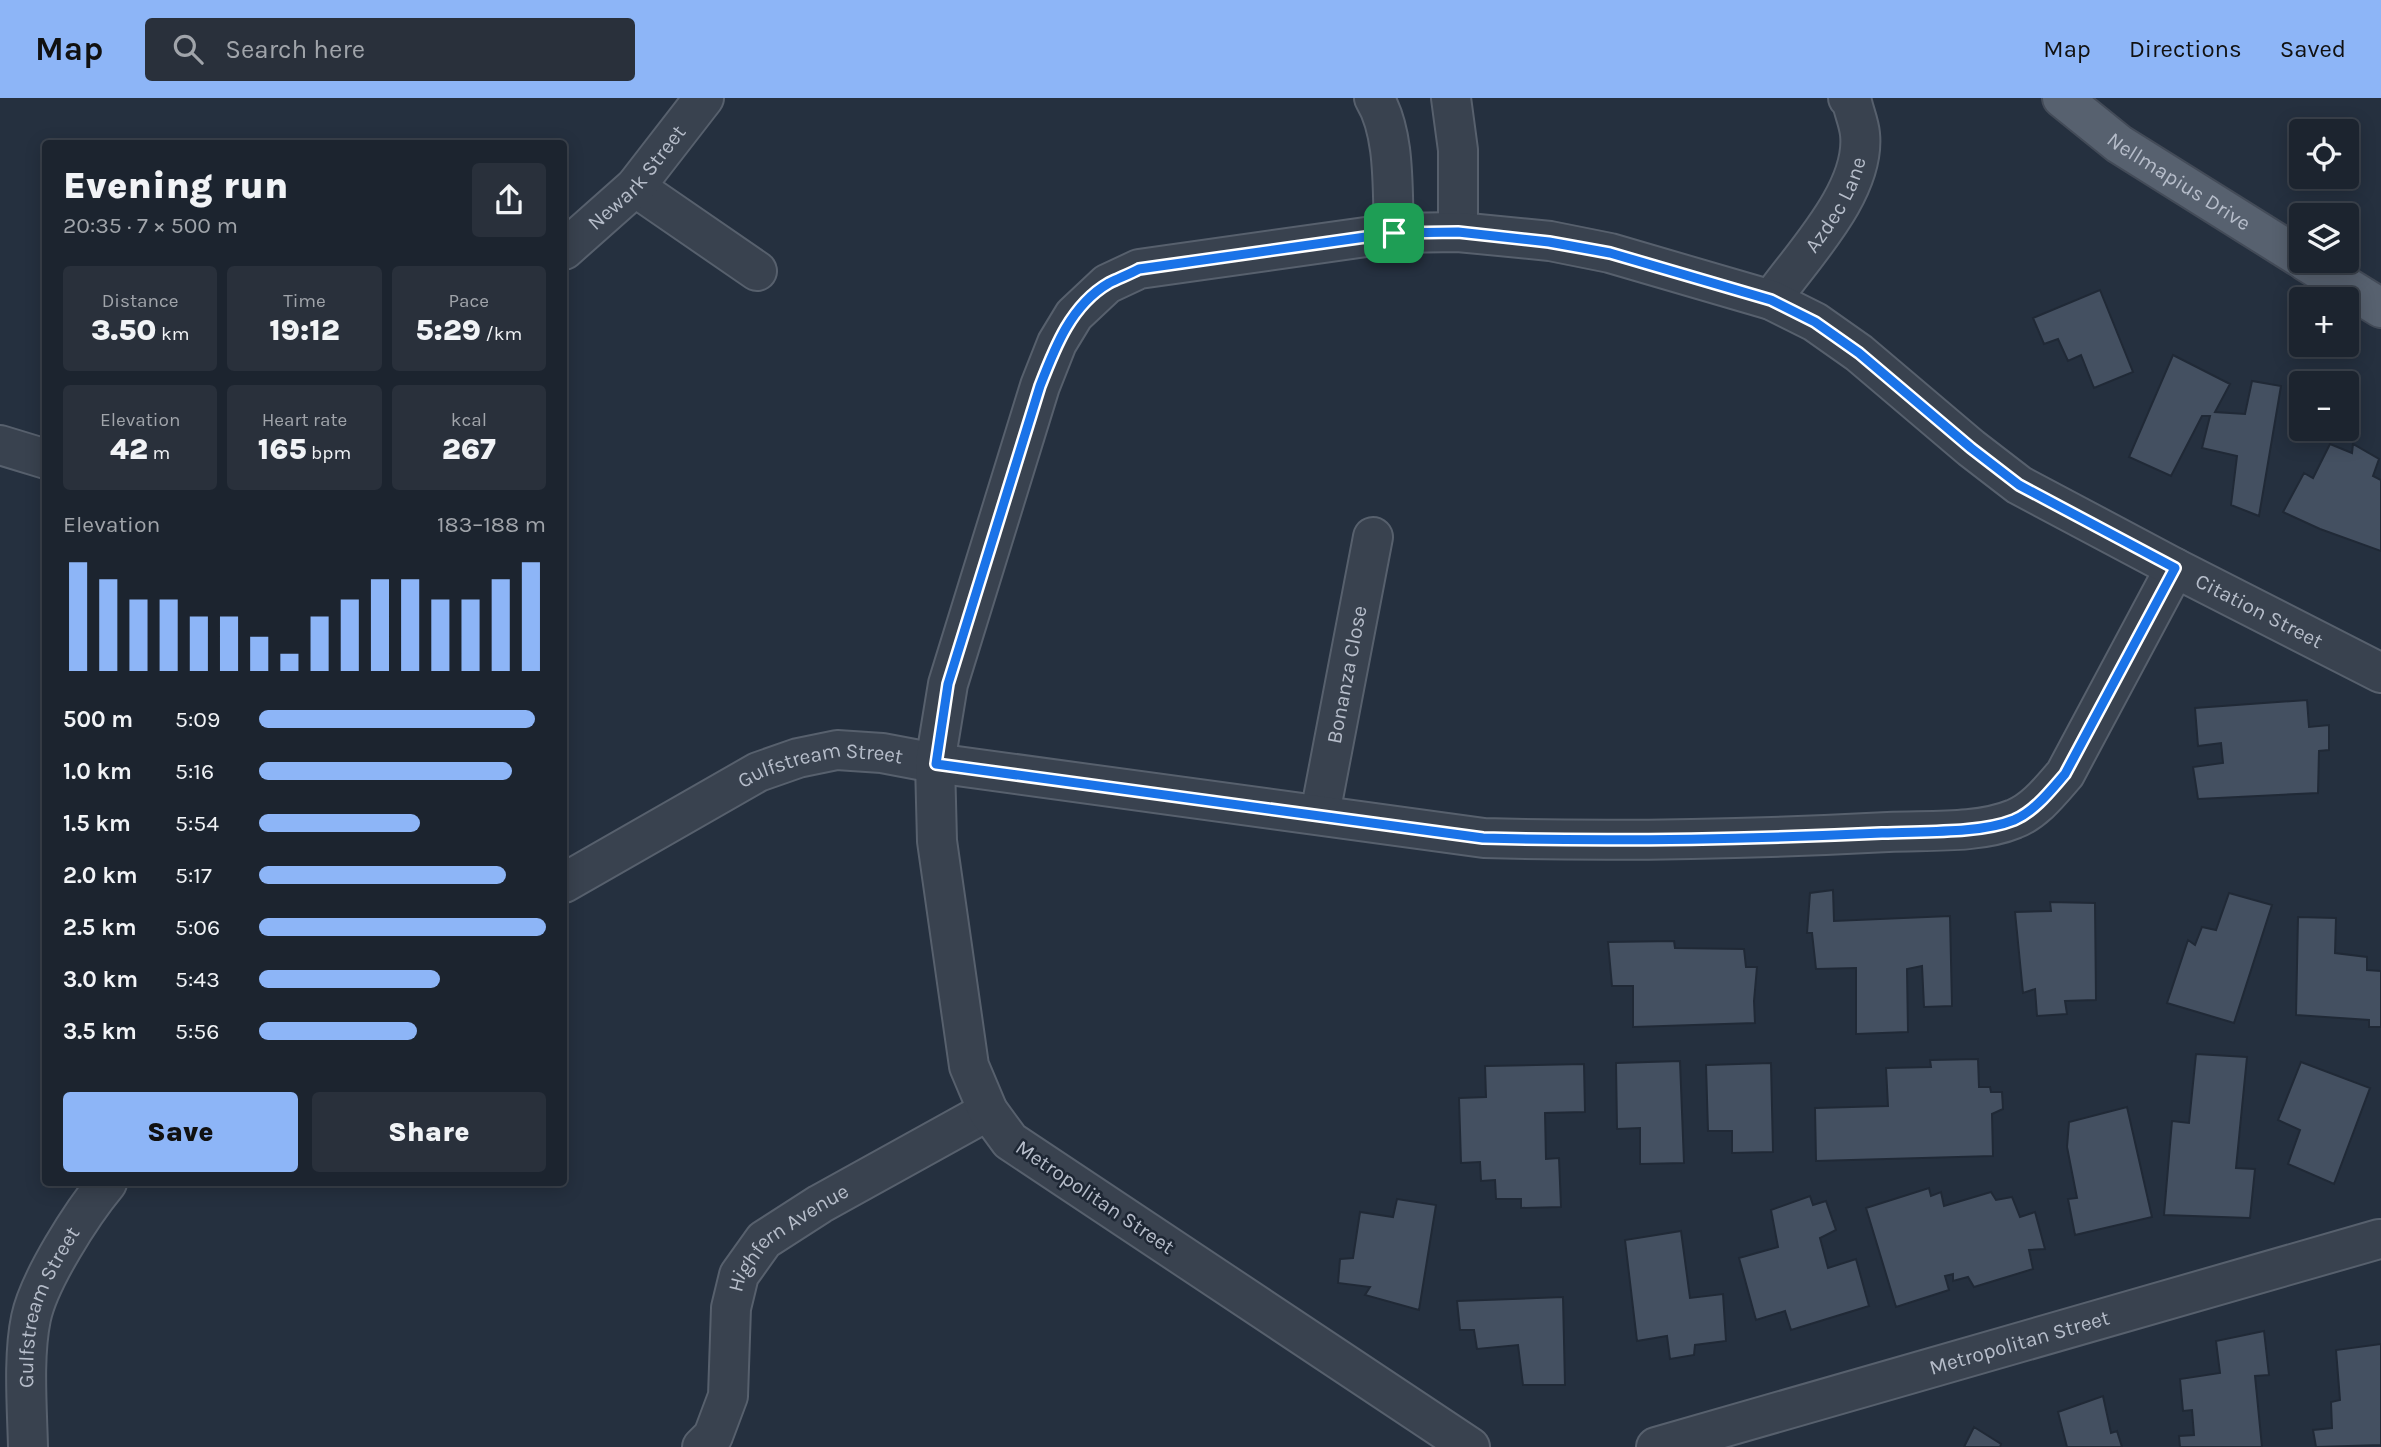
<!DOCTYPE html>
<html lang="en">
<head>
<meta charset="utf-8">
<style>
  body { margin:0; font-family:Karla,sans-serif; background:#29303b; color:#f1f3f6; height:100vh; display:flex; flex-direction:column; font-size:26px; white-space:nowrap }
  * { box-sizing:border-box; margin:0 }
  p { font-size:23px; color:#a0a4aa }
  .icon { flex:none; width:38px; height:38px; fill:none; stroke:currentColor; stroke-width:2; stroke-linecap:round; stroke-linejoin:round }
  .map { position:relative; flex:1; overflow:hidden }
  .sheet { position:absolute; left:42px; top:42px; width:525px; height:1046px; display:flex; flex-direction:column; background:#1c242f; border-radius:7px; box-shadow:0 4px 18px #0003,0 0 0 2px #3a414b }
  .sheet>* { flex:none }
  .controls { position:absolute; left:2289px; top:21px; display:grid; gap:14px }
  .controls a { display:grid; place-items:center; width:70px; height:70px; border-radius:7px; background:#1c242f; box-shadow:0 4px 18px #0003,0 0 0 2px #3a414b; font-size:35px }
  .pin { position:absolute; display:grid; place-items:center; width:60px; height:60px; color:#fff; margin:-30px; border-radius:14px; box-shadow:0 4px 10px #0006 }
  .round { display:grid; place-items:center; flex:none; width:74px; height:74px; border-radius:7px; background:#29303b }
  .overview { display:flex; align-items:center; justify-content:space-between; height:119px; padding:0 21px }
  h1 { font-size:38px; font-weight:800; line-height:52px }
  .figures { display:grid; grid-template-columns:repeat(3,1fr); gap:10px; height:119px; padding:7px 21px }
  .figures div { display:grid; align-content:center; border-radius:7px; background:#29303b; text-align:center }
  .figures b { font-size:30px; font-weight:800 }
  .figures small { font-size:19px; font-weight:400 }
  .figures p { font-size:19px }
  .chart { height:196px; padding:14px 21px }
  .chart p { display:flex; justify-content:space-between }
  .chart svg { width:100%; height:126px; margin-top:7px; stroke:#8db5f7; stroke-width:6 }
  .primary-button { display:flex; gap:14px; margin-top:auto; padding:14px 21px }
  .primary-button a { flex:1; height:80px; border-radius:7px; background:#8db5f7; color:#111; font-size:28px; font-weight:800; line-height:80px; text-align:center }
  .primary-button a+a { background:#29303b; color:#f1f3f6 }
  ul { padding:0 21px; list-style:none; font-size:23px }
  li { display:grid; grid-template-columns:112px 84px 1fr; align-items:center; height:52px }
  li i { height:18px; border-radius:9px; background:#8db5f7 }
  header { display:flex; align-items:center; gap:42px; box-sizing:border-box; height:98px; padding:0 35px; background:#8db5f7; color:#111 }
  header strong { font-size:33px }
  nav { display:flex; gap:38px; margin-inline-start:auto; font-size:24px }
  .search { width:490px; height:63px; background:#29303b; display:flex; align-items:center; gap:18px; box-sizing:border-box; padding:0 24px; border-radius:7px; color:#a0a4aa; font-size:26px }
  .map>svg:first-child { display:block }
  .building { fill:#445061; stroke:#202936; stroke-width:2 }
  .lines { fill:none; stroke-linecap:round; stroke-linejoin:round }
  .minor-casing { stroke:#57606d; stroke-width:42 }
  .major-casing { stroke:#434b58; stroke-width:42 }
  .minor { stroke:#39424f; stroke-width:38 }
  .major { stroke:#57616f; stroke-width:38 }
  .route-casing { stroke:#fff; stroke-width:14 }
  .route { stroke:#1a73e8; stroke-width:9 }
  .labels { text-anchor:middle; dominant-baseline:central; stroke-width:5; stroke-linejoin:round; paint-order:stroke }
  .street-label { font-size:21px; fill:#b6bdca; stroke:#1e2734 }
</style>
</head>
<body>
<header>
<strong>Map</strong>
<div class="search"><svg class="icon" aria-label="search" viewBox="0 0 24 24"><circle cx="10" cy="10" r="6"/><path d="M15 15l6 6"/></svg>Search here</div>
<nav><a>Map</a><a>Directions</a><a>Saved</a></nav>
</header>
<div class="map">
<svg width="2381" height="1349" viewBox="0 0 2381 1349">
  <rect width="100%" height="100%" fill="#25303f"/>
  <!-- building -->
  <path class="building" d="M2100 192 2133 274 2094 290 2081 257 2068 263 2058 241 2044 246 2033 220Z
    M2173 257 2230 286 2215 314 2245 316 2252 283 2281 288 2259 418 2231 407 2237 358 2202 350 2210 318H2202L2171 378 2129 359Z
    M2330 346 2352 355 2353 346 2379 361 2373 378 2381 382V453L2320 431 2283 414 2304 375 2313 380Z
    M2307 602 2309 629 2329 627V652L2319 653 2318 695 2198 701 2193 669 2223 665 2221 645 2198 648 2195 610Z
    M1833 792 1834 823 1950 818 1952 908 1924 909 1922 868 1907 871 1908 934 1856 936V870L1816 871 1812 835H1807L1810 795Z
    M2229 795 2272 807 2234 925 2167 905 2188 842 2195 847 2202 829 2216 832Z
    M2050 804 2095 805 2096 902 2065 903 2067 916 2037 918 2035 891 2023 895 2015 814 2051 813Z
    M2298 819 2336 820 2335 855 2367 859V872L2381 873V929H2369V922L2296 917Z
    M1674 843 1675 850 1744 851 1746 869H1757L1754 903 1755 925 1633 929V888H1612L1608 844Z
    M2196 956 2247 959 2236 1070 2255 1071 2250 1120 2164 1117 2172 1023 2189 1025Z
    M1978 961 1979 989H1990L1991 994H2002L2003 1011 1992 1016 1993 1058 1816 1063 1815 1010 1888 1008 1886 970 1931 969 1930 962Z
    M1680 963 1684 1065 1640 1066V1030L1617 1031 1616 965Z
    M2301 964 2370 990 2334 1086 2288 1066 2300 1032 2278 1022Z
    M1771 965 1773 1054 1732 1055V1033H1708L1706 967Z
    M1584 966 1585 1014 1545 1015 1546 1061 1559 1060 1561 1109 1521 1110V1101H1496L1495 1082 1481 1083 1480 1064 1461 1065 1459 1000 1486 999 1485 968Z
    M2127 1009 2152 1119 2075 1137 2068 1101 2077 1100 2067 1049 2069 1024Z
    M1929 1090 1931 1098 1941 1094 1944 1108 1991 1094 1996 1102 2012 1099 2020 1119 2035 1114 2045 1151 2029 1152 2033 1171 1974 1189 1968 1179 1953 1183V1176L1945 1178 1949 1192 1896 1209 1866 1110Z
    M1810 1098 1813 1107 1826 1103 1836 1132 1820 1140 1828 1170 1856 1161 1869 1208 1791 1232 1785 1213 1756 1222 1739 1160 1778 1149 1771 1112Z
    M1397 1101 1436 1107 1419 1212 1365 1197 1370 1189 1338 1185 1340 1161 1353 1160 1360 1114 1393 1119Z
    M1681 1133 1690 1200 1723 1196 1726 1243 1695 1247 1694 1257 1670 1261 1667 1238 1637 1243 1625 1142Z
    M1563 1199 1565 1287H1523L1518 1247 1477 1251 1474 1232H1460L1457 1203Z
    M2264 1233 2269 1277 2255 1278 2262 1349H2180L2179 1338 2194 1337 2192 1312 2183 1313 2180 1281 2220 1275 2216 1243Z
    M2381 1246V1347L2316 1349 2313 1332 2332 1330 2331 1304 2340 1302 2336 1252Z
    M2103 1298 2111 1335 2117 1333 2122 1349H2067L2058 1314Z
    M1974 1329 2001 1346 2000 1349H1964Z"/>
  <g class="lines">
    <defs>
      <g id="minor">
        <path d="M1374 0C1396 36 1392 93 1394 135"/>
        <path d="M1451 0 1458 52V134"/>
        <path d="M635 89 757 173"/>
        <path id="s1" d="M564 152 635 89 704 0"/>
        <path id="s2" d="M1771 202C1803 157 1866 93 1860 36 1859 25 1854 14 1852 4L1848 0"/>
        <path d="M0 347 46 361"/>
        <path id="s3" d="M1320 716 1373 439"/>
        <path id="s4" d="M564 785 758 674 798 660 837 652 882 655 935 665 1484 740C1618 744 1754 741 1888 734 1926 732 1978 736 2014 721 2035 713 2051 692 2065 676L2175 470"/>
        <path id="s5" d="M28 1349C27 1309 23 1258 31 1220 39 1182 82 1115 107 1085"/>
        <path id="s6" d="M702 1349 713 1338 728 1298 731 1210 739 1177 764 1142 820 1106 988 1013"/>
        <path id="s7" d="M1470 1349 1010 1043 988 1013 969 968 937 743 935 665 948 586 1040 288 1057 245 1074 217 1107 186 1139 171 1394 135 1458 134 1550 143 1610 155 1771 202 1815 224 1859 255 1971 350 2019 387 2175 470 2381 575"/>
        <path id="s8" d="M1656 1349 2379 1141"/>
      </g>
      <g id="major">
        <path id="s9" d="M2062 0 2119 46 2301 160"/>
        <path d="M2305 163 2381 210"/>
      </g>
    </defs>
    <!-- minor casing -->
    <use href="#minor" class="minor-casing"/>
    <!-- major casing -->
    <use href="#major" class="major-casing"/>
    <!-- minor -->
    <use href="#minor" class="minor"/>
    <!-- major -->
    <use href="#major" class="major"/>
  </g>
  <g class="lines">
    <defs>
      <path id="route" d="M1458 134 1549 144 1610 155 1771 202 1815 224 1859 255 1971 350 2019 387 2175 470 2065 676C2051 692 2035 713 2014 722 1979 736 1921 733 1882 735 1751 741 1615 744 1483 740L936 666 948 586 1040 288C1055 249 1071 207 1109 185 1119 180 1130 176 1139 171L1394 135Z"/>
    </defs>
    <!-- route casing -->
    <use href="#route" class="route-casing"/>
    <!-- route -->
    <use href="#route" class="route"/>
  </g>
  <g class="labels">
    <!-- street labels -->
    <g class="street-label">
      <text stroke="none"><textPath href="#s1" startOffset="103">Newark Street</textPath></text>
      <text stroke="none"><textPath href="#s9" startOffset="144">Nellmapius Drive</textPath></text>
      <text stroke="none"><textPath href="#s2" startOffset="116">Azdec Lane</textPath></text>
      <text stroke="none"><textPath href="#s7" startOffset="2720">Citation Street</textPath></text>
      <text stroke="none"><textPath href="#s3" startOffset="142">Bonanza Close</textPath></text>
      <text stroke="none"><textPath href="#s4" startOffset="287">Gulfstream Street</textPath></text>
      <text transform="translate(1095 1099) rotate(34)">Metropolitan Street</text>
      <text stroke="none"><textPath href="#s6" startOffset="242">Highfern Avenue</textPath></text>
      <text stroke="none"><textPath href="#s5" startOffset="144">Gulfstream Street</textPath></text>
      <text stroke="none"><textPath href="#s8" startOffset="378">Metropolitan Street</textPath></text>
    </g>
  </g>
</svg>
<div class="controls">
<a><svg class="icon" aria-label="locate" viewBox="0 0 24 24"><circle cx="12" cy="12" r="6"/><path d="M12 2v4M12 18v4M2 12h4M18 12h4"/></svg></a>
<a><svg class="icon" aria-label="layers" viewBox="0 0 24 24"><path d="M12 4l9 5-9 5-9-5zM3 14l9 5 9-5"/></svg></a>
<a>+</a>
<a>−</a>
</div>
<div class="pin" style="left:1394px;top:135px;background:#1e9e55"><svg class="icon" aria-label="arrive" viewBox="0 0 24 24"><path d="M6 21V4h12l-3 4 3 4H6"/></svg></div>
<section class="sheet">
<div class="overview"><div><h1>Evening run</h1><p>20:35 · 7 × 500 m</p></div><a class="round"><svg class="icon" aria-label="share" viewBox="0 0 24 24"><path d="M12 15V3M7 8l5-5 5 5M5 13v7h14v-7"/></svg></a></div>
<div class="figures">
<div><p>Distance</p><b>3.50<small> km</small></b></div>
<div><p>Time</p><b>19:12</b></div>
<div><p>Pace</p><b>5:29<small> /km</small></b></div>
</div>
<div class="figures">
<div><p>Elevation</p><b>42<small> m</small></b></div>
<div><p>Heart rate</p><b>165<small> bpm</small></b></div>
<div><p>kcal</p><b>267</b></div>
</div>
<div class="chart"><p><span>Elevation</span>183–188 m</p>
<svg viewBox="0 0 160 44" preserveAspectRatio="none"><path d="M5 44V6M15 44V12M25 44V19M35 44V19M45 44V25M55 44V25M65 44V32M75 44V38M85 44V25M95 44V19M105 44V12M115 44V12M125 44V19M135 44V19M145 44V12M155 44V6"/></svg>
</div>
<ul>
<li><b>500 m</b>5:09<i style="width:96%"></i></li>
<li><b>1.0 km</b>5:16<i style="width:88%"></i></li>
<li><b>1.5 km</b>5:54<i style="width:56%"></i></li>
<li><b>2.0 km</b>5:17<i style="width:86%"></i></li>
<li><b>2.5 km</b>5:06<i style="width:100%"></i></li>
<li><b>3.0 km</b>5:43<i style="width:63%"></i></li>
<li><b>3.5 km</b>5:56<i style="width:55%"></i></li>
</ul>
<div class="primary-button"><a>Save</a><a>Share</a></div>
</section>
</div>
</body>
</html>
